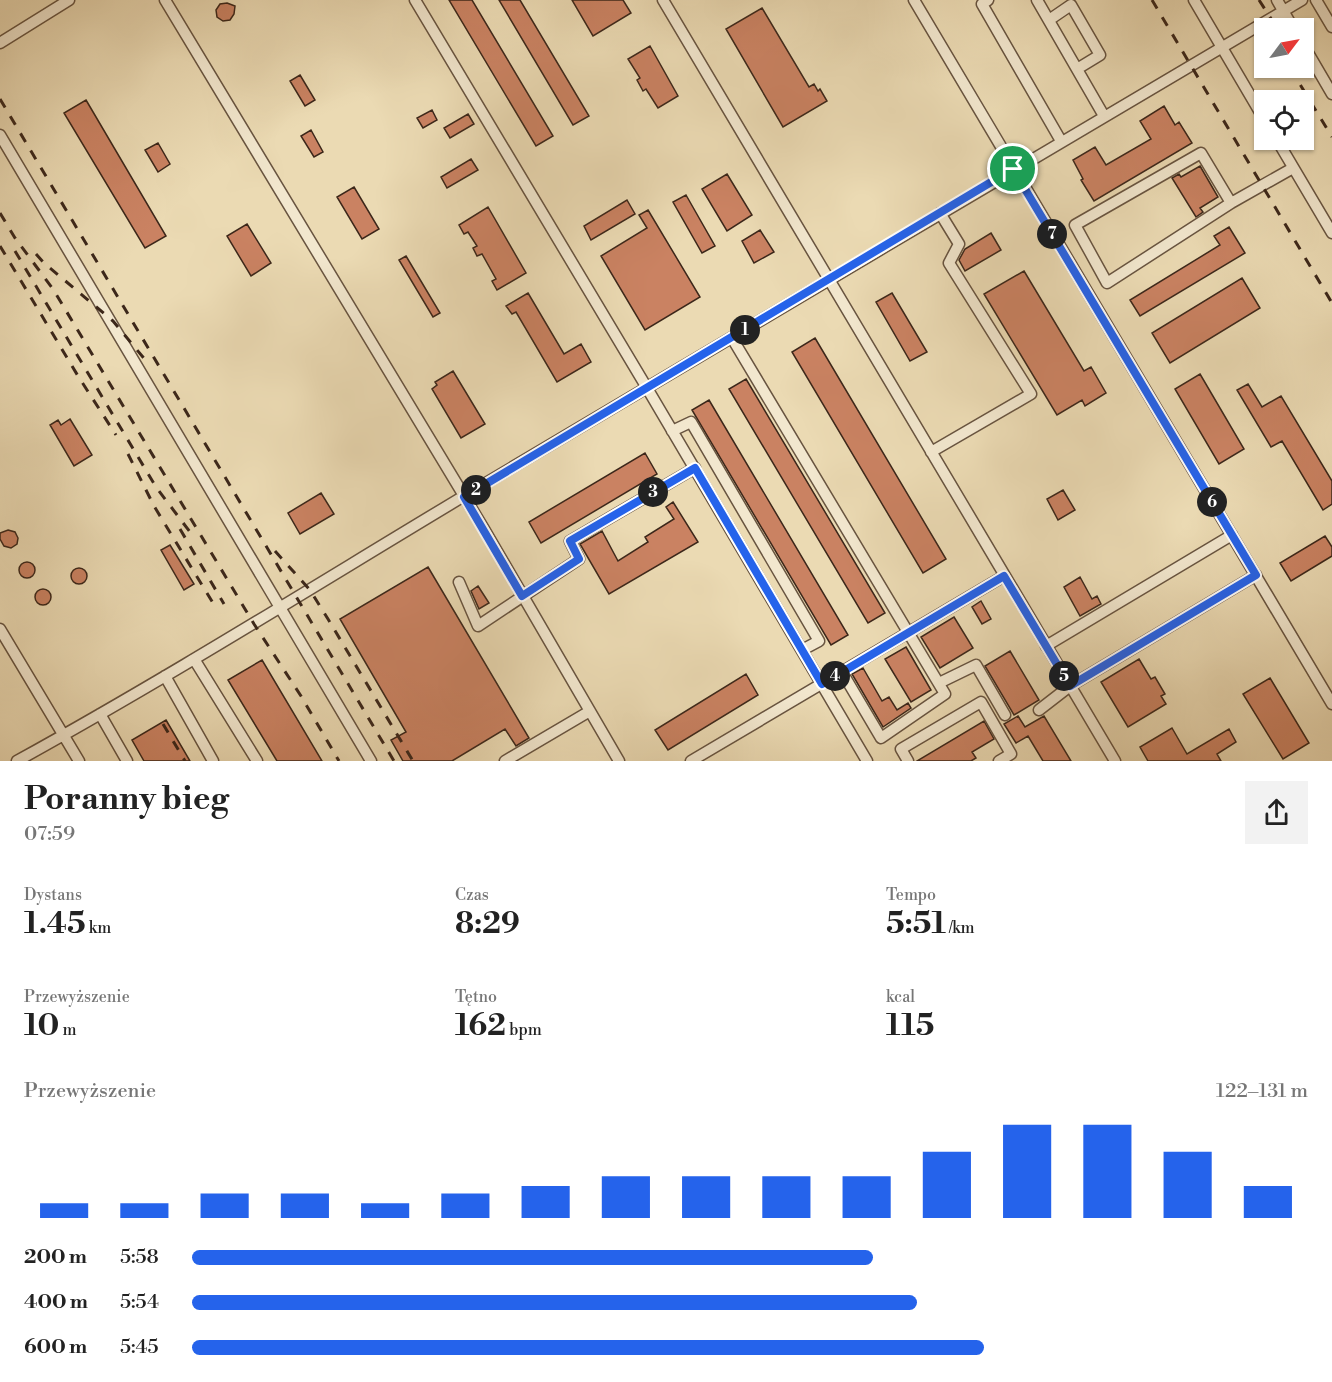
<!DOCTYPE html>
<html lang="pl">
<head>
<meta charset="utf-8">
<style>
  body { margin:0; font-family:"Libre Bodoni",serif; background:#f2f2f2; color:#222; height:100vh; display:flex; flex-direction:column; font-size:22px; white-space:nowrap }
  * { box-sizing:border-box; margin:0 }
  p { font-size:20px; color:#767676 }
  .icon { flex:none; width:33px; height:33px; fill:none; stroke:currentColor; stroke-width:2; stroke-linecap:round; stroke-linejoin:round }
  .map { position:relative; height:761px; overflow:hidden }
  .drawer { display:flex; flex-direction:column; background:#fff; flex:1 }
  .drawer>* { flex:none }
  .needle { width:39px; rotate:58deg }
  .fabs { position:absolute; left:1254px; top:18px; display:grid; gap:12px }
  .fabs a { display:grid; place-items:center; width:60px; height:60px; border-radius:0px; background:#fff; box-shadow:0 2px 4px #0004; font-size:30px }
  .pin { position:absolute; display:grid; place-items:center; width:51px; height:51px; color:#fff; margin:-26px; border:3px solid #fff; border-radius:50%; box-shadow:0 2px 6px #0007 }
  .km { position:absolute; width:30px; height:30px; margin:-15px; border-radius:50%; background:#222; color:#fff; font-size:16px; line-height:30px; text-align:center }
  .round { display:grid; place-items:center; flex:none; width:63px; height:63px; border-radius:0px; background:#f2f2f2 }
  .head { display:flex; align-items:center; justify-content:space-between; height:102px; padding:0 24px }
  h1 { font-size:33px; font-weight:700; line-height:45px }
  .stats { display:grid; grid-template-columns:repeat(3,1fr); gap:9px; height:102px; padding:6px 24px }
  .stats div { display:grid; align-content:center }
  .stats b { font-size:30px; font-weight:700 }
  .stats small { font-size:16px; font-weight:400 }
  .stats p { font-size:16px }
  .chart { height:168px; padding:12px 24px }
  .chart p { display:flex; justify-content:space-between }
  .chart svg { width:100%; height:108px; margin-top:6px; stroke:#2563eb; stroke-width:6 }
  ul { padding:0 24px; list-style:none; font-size:20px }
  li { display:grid; grid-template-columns:96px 72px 1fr; align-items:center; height:45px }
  li i { height:15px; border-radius:8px; background:#2563eb }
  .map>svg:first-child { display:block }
  .building { fill:#ca8262; stroke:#3c271a; stroke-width:1.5 }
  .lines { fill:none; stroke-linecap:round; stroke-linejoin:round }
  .minor-casing { stroke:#685440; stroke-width:13 }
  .minor { stroke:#f2e7ce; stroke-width:10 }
  .rail { stroke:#3c271a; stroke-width:3; stroke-dasharray:10 10; stroke-linecap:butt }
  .route-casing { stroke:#fff; stroke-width:12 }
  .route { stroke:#2563eb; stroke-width:8 }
</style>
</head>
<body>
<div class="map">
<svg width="1332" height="761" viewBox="0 0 1332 761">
  <rect width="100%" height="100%" fill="#ebdab3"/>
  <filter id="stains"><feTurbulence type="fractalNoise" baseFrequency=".00333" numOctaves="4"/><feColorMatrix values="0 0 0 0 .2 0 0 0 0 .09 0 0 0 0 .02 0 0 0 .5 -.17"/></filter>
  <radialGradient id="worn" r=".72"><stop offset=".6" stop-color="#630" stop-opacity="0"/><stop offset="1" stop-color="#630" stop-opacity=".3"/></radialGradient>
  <!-- building -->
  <path class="building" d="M449 0H472L553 136 536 146Z
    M499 0H520L589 116 573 125Z
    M572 0H623L631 13 593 36Z
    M227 3 235 6 234 14 230 20 223 21 217 17 216 10 220 4Z
    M762 8 809 87 814 84 818 91 820 89 827 101 783 127 726 29Z
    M650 46 678 96 658 108 646 89 643 91 637 80 640 78 628 59Z
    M300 75 315 100 305 106 290 81Z
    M86 100 166 236 145 248 64 113Z
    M1164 106 1175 125 1179 122 1192 143 1094 201 1081 180 1083 179 1073 160 1095 147 1106 165 1151 139 1140 121Z
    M432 110 437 120 423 128 417 118Z
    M468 114 474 124 450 138 444 128Z
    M311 130 323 152 314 157 301 136Z
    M158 143 170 164 158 172 145 150Z
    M471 159 478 170 447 188 441 177Z
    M1200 166 1218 197 1200 208 1203 212 1196 217 1172 178 1179 174 1181 177Z
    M727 174 752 215 727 231 702 189Z
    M354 187 379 229 362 239 337 197Z
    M686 195 715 246 702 253 673 202Z
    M627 200 635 214 591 240 584 226Z
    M488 207 526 273 497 290 492 281 496 279 482 254 477 256 473 248 477 246 468 232 464 234 459 225Z
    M648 210 700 297 645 330 601 256 647 228 639 215Z
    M247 224 271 263 251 276 227 236Z
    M1229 227 1245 253 1140 316 1130 300 1220 245 1214 236Z
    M760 230 774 252 754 263 742 241Z
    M991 233 1001 250 965 271 959 260 965 249Z
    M406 256 440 313 433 317 399 260Z
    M1024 271 1084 371 1091 367 1106 393 1085 406 1082 400 1057 415 984 294Z
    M1242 278 1260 308 1170 363 1152 333Z
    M528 293 564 354 581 344 591 362 557 382 516 312 512 314 506 306Z
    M892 293 927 352 910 361 876 302Z
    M815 338 946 559 923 573 792 352Z
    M453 371 485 424 461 438 432 389 437 385 435 382Z
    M1200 374 1244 449 1219 464 1175 389Z
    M746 379 885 613 868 623 729 389Z
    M1248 384 1262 407 1281 396 1332 481V504L1323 510 1282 441 1271 447 1237 390Z
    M709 400 848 635 831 645 692 410Z
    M70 419 92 455 74 466 50 425 58 420 61 425Z
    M645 453 657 474 541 543 529 522Z
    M1063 490 1075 510 1058 520 1047 499Z
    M321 493 334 514 300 534 288 513Z
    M673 502 698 542 609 594 580 544 602 531 618 561 648 542 645 537 674 519 666 507Z
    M8 530 15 532 18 538 17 544 11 548 4 546 0 539V533Z
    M1325 536 1332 547V556L1291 581 1280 563Z
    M170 545 194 584 184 590 161 550Z
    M19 570a8 8 0 1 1 16 0a8 8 0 1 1-16 0Z
    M428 567 529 738 516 746 505 729 452 761H403L391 740 406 732 340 619Z
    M71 576a8 8 0 1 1 16 0a8 8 0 1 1-16 0Z
    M1080 577 1092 599 1097 596 1101 604 1080 616 1064 587Z
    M478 586 489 603 479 609 471 591Z
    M35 597a8 8 0 1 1 16 0a8 8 0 1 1-16 0Z
    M981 601 991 619 982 624 972 607Z
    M954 617 973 648 940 668 921 637Z
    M906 647 931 690 911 702 885 659Z
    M1010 651 1039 700 1014 715 985 666Z
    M1139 659 1151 679 1155 677 1165 694 1161 696 1166 704 1128 727 1101 682Z
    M262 660 322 761H277L228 680Z
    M863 668 882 701 889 697 897 710 908 703 911 708 883 727 852 674Z
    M746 674 758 695 668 750 655 730Z
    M1270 678 1309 743 1283 759 1243 694Z
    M1018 716 1025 727 1044 716 1071 761H1043L1028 736 1016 743 1004 724Z
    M166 720 190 761H144L132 740Z
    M984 721 994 739 972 752 976 758 971 761H917Z
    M1172 728 1187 754 1229 729 1236 742 1217 754 1221 761H1148L1140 747Z"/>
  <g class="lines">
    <defs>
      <path id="minor" d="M165 0 484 529 619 761
        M415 0 647 388 867 761
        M663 0 1115 761
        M914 0 1332 704
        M988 0 982 4 1061 141
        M1037 0 1104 116
        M1194 0 1264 119
        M1277 0 1293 28
        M1316 0 1332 27
        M1049 20 1071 5 1100 55 1077 69
        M0 43 69 0
        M1304 46 1332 94
        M0 135 371 761
        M1277 140 1332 233
        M1231 203 1107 283 1075 225 1201 153 1231 203 1293 168
        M732 338 945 694 881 738 842 672
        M672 431 691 422 819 641 802 650
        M931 452 1031 394 949 263 959 244 940 213
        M459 582 478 626 579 559 570 541 695 468
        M0 629 79 761
        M1046 646 1232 535
        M194 659 257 761
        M165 676 213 761
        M939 683 976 665 1005 715
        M1039 710 1070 686 1256 575
        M100 714 127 761
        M17 761C171 676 319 583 469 493 747 329 1024 164 1302 0
        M505 761 590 711
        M691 761 1004 576
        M908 761 901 749 981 702 1011 754 999 761"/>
    </defs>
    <!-- minor casing -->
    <use href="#minor" class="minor-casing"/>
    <!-- minor -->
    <use href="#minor" class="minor"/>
    <!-- rail -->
    <path class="rail" d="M1152 0 1332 303
      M1259 0 1277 28
      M1290 68 1332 137
      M0 99 394 761
      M0 213 15 238 53 289 254 624 301 696 339 761
      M0 246 78 376 116 435
      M15 251 156 487 193 536
      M36 254 44 263 113 321 147 362
      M128 454 154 506 216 608
      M180 529 224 604
      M275 551 310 590 328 619 413 761
      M163 724 185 761"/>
  </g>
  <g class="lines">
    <defs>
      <path id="route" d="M1013 169 1256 575 1070 686 1004 576 822 684 695 468 570 541 579 559 522 596 464 497Z"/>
    </defs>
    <!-- route casing -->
    <use href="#route" class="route-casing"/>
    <!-- route -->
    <use href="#route" class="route"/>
  </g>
  <rect width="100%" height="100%" filter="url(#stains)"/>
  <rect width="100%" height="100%" fill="url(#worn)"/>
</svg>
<div class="fabs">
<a><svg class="needle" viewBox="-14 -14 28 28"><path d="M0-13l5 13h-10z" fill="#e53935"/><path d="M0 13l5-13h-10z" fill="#767676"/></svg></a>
<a><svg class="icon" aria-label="locate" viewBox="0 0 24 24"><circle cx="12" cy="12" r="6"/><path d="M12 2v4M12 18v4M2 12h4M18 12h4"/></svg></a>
</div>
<div class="pin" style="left:1013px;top:169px;background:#1e9e55"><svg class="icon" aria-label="arrive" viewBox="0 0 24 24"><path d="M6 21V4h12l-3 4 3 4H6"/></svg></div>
<b class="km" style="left:745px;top:330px">1</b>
<b class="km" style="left:476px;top:490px">2</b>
<b class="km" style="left:653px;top:492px">3</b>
<b class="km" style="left:835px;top:676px">4</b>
<b class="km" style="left:1064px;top:676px">5</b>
<b class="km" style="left:1212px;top:502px">6</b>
<b class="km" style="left:1052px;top:234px">7</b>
</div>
<section class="drawer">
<div class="head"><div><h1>Poranny bieg</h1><p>07:59</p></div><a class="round"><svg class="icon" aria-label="share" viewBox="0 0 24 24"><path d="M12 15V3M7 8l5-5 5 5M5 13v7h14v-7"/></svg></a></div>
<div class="stats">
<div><p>Dystans</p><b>1.45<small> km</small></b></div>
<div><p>Czas</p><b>8:29</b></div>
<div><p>Tempo</p><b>5:51<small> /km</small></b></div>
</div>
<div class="stats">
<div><p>Przewyższenie</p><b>10<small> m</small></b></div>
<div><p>Tętno</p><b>162<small> bpm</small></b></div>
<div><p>kcal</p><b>115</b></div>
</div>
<div class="chart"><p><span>Przewyższenie</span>122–131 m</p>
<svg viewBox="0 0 160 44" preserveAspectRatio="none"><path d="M5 44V38M15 44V38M25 44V34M35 44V34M45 44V38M55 44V34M65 44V31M75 44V27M85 44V27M95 44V27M105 44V27M115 44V17M125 44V6M135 44V6M145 44V17M155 44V31"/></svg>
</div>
<ul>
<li><b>200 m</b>5:58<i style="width:61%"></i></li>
<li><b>400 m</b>5:54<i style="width:65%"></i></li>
<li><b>600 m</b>5:45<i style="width:71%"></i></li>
</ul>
</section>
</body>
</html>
